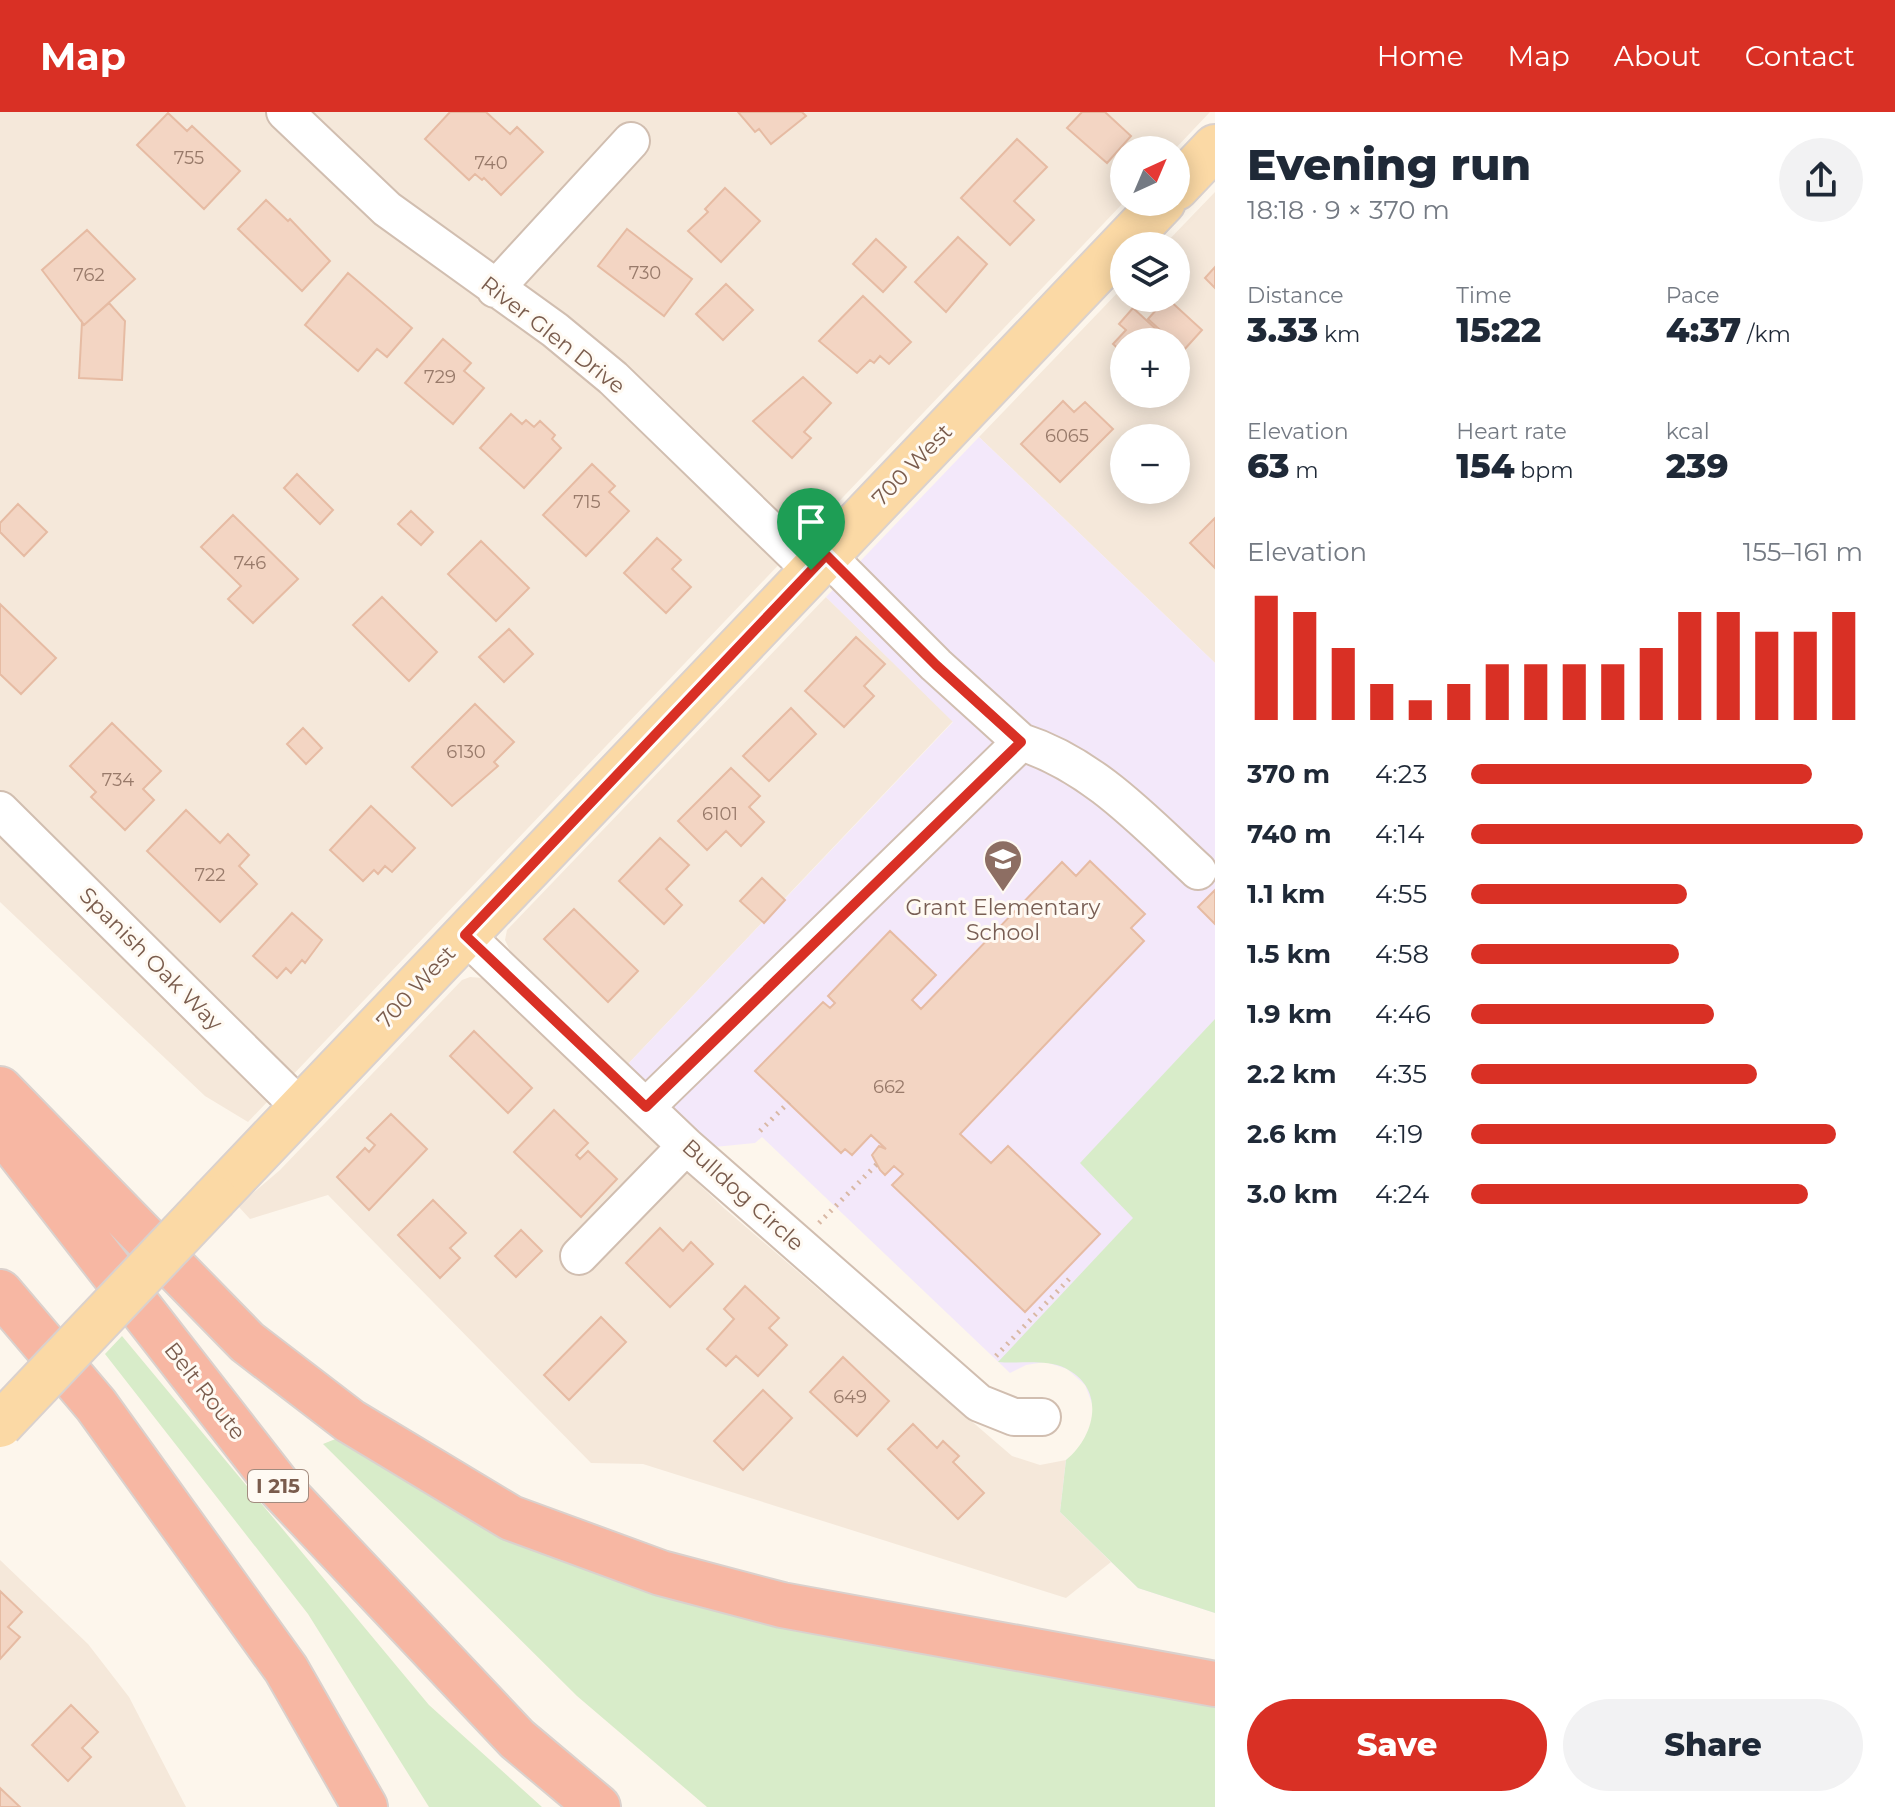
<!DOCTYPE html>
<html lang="en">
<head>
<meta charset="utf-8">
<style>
  body { margin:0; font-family:Montserrat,sans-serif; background:#f2f2f3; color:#1f2937; height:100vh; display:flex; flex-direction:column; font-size:30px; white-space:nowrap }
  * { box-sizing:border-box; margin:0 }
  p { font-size:26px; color:#747a83 }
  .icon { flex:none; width:44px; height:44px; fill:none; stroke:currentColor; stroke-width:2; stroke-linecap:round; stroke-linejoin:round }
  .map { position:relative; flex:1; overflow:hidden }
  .details { display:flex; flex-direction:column; background:#fff; width:680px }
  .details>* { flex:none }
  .needle { width:52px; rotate:44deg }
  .buttons { position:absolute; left:1110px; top:24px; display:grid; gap:16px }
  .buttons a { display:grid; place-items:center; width:80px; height:80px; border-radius:50%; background:#fff; box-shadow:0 4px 20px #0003; font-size:40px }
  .pin { position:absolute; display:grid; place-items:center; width:68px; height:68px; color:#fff; margin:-82px -34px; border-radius:50% 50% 50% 0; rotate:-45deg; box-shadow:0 0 8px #0007 }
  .pin .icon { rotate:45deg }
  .round { display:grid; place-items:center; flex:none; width:84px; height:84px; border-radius:42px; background:#f2f2f3 }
  .head { display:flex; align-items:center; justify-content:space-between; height:136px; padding:0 32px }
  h1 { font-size:44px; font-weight:800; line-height:60px }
  .figures { display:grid; grid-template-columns:repeat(3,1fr); gap:12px; height:136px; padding:8px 32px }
  .figures div { display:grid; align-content:center }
  .figures b { font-size:34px; font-weight:800 }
  .figures small { font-size:22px; font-weight:400 }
  .figures p { font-size:22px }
  .chart { height:224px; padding:16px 32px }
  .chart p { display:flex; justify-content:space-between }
  .chart svg { width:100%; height:144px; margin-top:8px; stroke:#d93025; stroke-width:6 }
  .action { display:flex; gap:16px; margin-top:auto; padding:16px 32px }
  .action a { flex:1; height:92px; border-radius:48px; background:#d93025; color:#fff; font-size:32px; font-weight:800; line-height:92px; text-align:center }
  .action a+a { background:#f2f2f3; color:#1f2937 }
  ul { padding:0 32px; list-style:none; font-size:26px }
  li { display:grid; grid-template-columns:128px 96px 1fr; align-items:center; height:60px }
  li i { height:20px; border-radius:10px; background:#d93025 }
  header { display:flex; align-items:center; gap:48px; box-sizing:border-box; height:112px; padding:0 40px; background:#d93025; color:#fff }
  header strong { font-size:38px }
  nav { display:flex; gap:44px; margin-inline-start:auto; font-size:28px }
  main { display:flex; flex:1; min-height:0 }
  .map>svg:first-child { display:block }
  .residential { fill:#f5e8da; fill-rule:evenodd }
  .education { fill:#f3e8fa }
  .green { fill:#d8ecc9 }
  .building { fill:#f3d5c3; stroke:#e6bba3; stroke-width:2 }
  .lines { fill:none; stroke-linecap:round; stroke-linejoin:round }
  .minor-casing { stroke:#d1beb0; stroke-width:40 }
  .major-casing { stroke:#dad1cd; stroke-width:48 }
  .highway-casing { stroke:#dad1cd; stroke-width:48 }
  .path { stroke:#d9b8a5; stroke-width:5; stroke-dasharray:2 6; stroke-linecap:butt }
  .minor { stroke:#fff; stroke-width:36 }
  .major { stroke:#fbd9a5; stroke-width:44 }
  .highway { stroke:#f7b7a3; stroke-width:44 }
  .major-bridge-casing { stroke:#dad1cd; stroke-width:48; stroke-linecap:butt }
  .major-bridge { stroke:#fbd9a5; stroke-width:44 }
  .route-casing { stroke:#fff; stroke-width:16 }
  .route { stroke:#d93025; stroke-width:10 }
  .labels { text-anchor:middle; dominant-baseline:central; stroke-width:6; stroke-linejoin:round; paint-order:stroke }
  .number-label { font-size:18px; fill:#987a6a }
  .shield { fill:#fffaf3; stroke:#a28b7f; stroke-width:2 }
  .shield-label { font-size:20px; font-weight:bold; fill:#7a5c4d }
  .street-label { font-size:22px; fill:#7a5c4d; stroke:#fffaf3 }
  .education-label { font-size:22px; fill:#785e54; stroke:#fffaf3 }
</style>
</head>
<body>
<header>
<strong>Map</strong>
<nav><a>Home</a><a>Map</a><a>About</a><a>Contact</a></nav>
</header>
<main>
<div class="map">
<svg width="1215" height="1695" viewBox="0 0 1215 1695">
  <rect width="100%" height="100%" fill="#fdf6ec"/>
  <!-- residential -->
  <path class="residential" d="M0 0H1210L1174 38H1124V90L248 1010 205 984 0 790Z
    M1215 80V551L979 325 1124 174V186H1176V134H1163ZM1124 230H1176V282H1124ZM1124 326H1176V378H1124Z
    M826 485 953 609 627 953 511 841 505 828 507 818Z
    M470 865 483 866 725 1097 1012 1344 1040 1353 1066 1348 1060 1400 1111 1450 1066 1486 643 1352 591 1351 328 1083 250 1107 238 1094 280 1058 462 868Z
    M0 1448 88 1532 129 1585 186 1695H0Z"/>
  <!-- education -->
  <path class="education" d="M979 325 1215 551V1501L1138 1476 1060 1400 1066 1348 1079 1338 1093 1310V1294L1085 1273 1067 1257 1045 1250 1026 1253 1010 1261 762 1025 755 1031 714 1035 627 953 953 610 826 485Z"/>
  <!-- green -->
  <path class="green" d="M1215 907V1501L1138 1476 1060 1400 1066 1348C1095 1324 1107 1277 1065 1256 1046 1247 1019 1252 998 1250L1133 1106 1080 1051Z
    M122 1224 429 1593 542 1695H429L308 1502 105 1242Z
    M338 1326 520 1430 1215 1593V1695H707L577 1584 323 1332Z"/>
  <!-- building -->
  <path class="building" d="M450 0H486L510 22 517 15 543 40 501 83 484 66 482 68 475 62 469 68 425 27Z
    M738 0H802L806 4 771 32 759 17 755 20Z
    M1082 0H1105L1131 24 1107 51 1067 16Z
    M168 1 187 19 192 14 240 59 204 97 137 33Z
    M1017 27 1047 55 1014 89 1034 108 1010 133 961 86Z
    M725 76 760 109 721 150 688 119 708 100 705 97Z
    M266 88 288 109 290 107 330 149 302 179 238 117Z
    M627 117 692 167 664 204 598 154Z
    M87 118 135 167 84 213 42 158Z
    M958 125 987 152 946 200 915 170Z
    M876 127 906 155 883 180 853 152Z
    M1215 155V176L1205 166Z
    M348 161 412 216 387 245 377 237 358 259 305 213Z
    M726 172 753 198 723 228 696 202Z
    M863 184 911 230 889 252 880 244 874 251 870 248 857 261 819 229Z
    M1167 186 1202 218 1183 239 1148 207Z
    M109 191 125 209 122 268 79 266 82 210 84 213Z
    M1133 196 1170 230H1124V242L1113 232 1126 218 1119 212Z
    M443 227 471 251 464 259 484 276 453 312 405 271Z
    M803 265 831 291 804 320 811 326 792 346 753 309Z
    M1063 289 1074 300 1085 290 1113 317 1060 370 1021 332Z
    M511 302 522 312 526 308 534 315 540 309 555 323 552 327 561 336 524 376 480 336Z
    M592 352 615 374 609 380 629 399 586 444 543 403Z
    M297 362 333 398 320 412 284 376Z
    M18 392 47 420 24 444 0 420V411Z
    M411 399 433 420 421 433 398 412Z
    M233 403 298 467 253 511 228 487 241 474 201 435Z
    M1215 406V456L1190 431Z
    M657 426 681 448 672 457 691 475 666 501 624 461Z
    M481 429 529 476 496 509 448 462Z
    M382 485 437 540 409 569 353 513Z
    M0 492 56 546 21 582 0 562Z
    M509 517 533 542 504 570 479 545Z
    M856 525 885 552 864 574 874 584 844 615 805 579Z
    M475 592 514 630 494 650 498 654 452 694 412 655Z
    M791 596 816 622 769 669 743 644Z
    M112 611 161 659 143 677 154 688 125 718 91 685 96 680 70 654Z
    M303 616 322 636 306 652 287 632Z
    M731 656 760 684 749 695 764 710 741 734 726 719 707 738 678 709Z
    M371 694 415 736 392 760 385 754 378 762 374 758 363 769 330 738Z
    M186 698 220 731 228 722 249 743 239 754 257 772 220 810 147 739Z
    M660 726 689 753 666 777 682 793 664 812 619 769Z
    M1090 749 1145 802 1131 816 1144 829 960 1022 991 1051 1008 1034 1100 1122 1025 1200 892 1073 903 1062 894 1054 885 1063 880 1058 872 1043 879 1034 886 1037 871 1023 852 1043 845 1037 841 1041 755 959 823 890 830 896 835 891 828 884 890 819 936 863 912 888 921 897 1062 750 1076 764Z
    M762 766 785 788 764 811 740 789Z
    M1215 778V812L1198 795Z
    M574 797 638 859 608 890 544 827Z
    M292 801 322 828 305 851 302 848 291 861 286 856 277 866 253 844Z
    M474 919 532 976 508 1001 450 944Z
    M554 998 588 1031 576 1043 580 1047 588 1039 617 1067 581 1105 514 1040Z
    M391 1002 427 1037 369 1098 337 1065 365 1036 369 1040 375 1033 367 1026Z
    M433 1088 466 1121 450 1136 460 1146 440 1166 398 1123Z
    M660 1116 683 1139 691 1130 713 1152 670 1195 626 1151Z
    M521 1118 542 1139 516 1165 495 1144Z
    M745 1174 779 1206 769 1216 787 1233 758 1264 736 1244 726 1254 707 1237 734 1207 724 1197Z
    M601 1205 626 1230 569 1288 544 1263Z
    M843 1245 889 1289 857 1324 810 1280Z
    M763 1278 792 1306 743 1358 714 1329Z
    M913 1312 937 1336 943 1329 959 1344 953 1350 984 1381 958 1407 888 1337Z
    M0 1479 22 1500 8 1515 20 1525 0 1547Z
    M71 1593 98 1620 82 1636 91 1645 68 1669 32 1633Z
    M0 1676 20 1695H0Z"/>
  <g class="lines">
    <defs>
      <path id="minor" d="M285 0 387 97 555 218 613 266 811 458
        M495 177 631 29
        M1021 630C1093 653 1144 709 1198 759
        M0 698 301 996
        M465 823 686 1034 979 1291 1014 1305H1042
        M646 995 1021 630 936 553 826 443
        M579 1144 686 1034"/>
      <path id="major" d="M1176 76 1215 35
        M215 1086 1163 90"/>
      <path id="highway" d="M0 977 247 1230 350 1309 511 1406 661 1461 782 1493 1215 1572
        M0 1016 281 1377 517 1627 598 1695
        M0 1180 96 1293 286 1557 365 1695"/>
    </defs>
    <!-- minor casing -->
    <use href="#minor" class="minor-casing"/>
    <!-- major casing -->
    <use href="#major" class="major-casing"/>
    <!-- highway casing -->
    <use href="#highway" class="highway-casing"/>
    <!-- path -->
    <path class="path" d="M760 1019 789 990
      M819 1111 877 1052
      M996 1244 1070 1166"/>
    <!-- minor -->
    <use href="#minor" class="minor"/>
    <!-- major -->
    <use href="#major" class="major"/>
    <!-- highway -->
    <use href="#highway" class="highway"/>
    <defs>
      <path id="major-bridge" d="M0 1313 215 1086"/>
    </defs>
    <!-- major-bridge casing -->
    <use href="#major-bridge" class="major-bridge-casing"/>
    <!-- major-bridge -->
    <use href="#major-bridge" class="major-bridge"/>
  </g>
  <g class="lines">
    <defs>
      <path id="route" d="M826 443 936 553 1021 630 646 995 465 823Z"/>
    </defs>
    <!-- route casing -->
    <use href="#route" class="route-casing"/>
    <!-- route -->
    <use href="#route" class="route"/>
  </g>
  <!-- icons -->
  <defs>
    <symbol id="school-pin" viewBox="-11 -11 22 30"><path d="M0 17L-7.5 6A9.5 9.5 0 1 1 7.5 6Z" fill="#8d6e63" stroke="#fffaf3"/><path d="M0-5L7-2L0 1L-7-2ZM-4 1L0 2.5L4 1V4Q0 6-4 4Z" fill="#fff"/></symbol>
  </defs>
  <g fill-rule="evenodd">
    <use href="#school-pin" x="981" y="725" width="44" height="60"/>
  </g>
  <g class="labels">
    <!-- number labels -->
    <g class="number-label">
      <text x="189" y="46">755</text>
      <text x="491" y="51">740</text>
      <text x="645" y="161">730</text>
      <text x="89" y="163">762</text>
      <text x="440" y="265">729</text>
      <text x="1067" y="324">6065</text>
      <text x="587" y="390">715</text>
      <text x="250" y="451">746</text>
      <text x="466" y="640">6130</text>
      <text x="118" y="668">734</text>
      <text x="720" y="702">6101</text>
      <text x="210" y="763">722</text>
      <text x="889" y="975">662</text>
      <text x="850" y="1285">649</text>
    </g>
    <!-- shield labels -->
    <rect class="shield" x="248" y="1358" width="60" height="32" rx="6"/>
    <g class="shield-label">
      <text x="278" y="1374">I 215</text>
    </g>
    <!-- street labels -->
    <g class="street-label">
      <text transform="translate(553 223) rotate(38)">River Glen Drive</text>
      <text transform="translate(912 353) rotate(-46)">700 West</text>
      <text transform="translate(151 847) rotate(45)">Spanish Oak Way</text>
      <text transform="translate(416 875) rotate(-47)">700 West</text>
      <text transform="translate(743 1083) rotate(42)">Bulldog Circle</text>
      <text transform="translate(205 1279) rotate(52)">Belt Route</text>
    </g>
    <!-- education labels -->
    <g class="education-label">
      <text x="1003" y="795">Grant Elementary<tspan x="1003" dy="25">School</tspan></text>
    </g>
  </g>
</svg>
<div class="buttons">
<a><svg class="needle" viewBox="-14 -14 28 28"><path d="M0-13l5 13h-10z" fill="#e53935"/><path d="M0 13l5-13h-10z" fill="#747a83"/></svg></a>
<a><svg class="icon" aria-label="layers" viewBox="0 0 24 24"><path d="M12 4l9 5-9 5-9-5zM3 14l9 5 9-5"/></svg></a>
<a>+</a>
<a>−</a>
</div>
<div class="pin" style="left:811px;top:458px;background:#1e9e55"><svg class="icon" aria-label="arrive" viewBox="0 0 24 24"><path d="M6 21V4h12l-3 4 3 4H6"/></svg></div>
</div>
<section class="details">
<div class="head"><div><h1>Evening run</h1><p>18:18 · 9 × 370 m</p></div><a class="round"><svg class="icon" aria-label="share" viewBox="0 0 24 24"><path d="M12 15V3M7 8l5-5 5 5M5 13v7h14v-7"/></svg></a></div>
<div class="figures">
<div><p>Distance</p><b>3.33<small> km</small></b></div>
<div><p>Time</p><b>15:22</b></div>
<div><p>Pace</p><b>4:37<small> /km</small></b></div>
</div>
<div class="figures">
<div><p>Elevation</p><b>63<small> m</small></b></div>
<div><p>Heart rate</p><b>154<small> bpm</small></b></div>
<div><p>kcal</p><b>239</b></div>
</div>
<div class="chart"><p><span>Elevation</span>155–161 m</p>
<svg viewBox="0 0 160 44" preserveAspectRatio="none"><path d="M5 44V6M15 44V11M25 44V22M35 44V33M45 44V38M55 44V33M65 44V27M75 44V27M85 44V27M95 44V27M105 44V22M115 44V11M125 44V11M135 44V17M145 44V17M155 44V11"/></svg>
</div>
<ul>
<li><b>370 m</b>4:23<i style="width:87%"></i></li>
<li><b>740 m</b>4:14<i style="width:100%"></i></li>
<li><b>1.1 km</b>4:55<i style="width:55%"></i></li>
<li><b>1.5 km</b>4:58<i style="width:53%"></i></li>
<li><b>1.9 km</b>4:46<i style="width:62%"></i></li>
<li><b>2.2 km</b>4:35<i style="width:73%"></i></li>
<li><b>2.6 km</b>4:19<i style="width:93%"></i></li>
<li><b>3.0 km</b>4:24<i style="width:86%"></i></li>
</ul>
<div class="action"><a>Save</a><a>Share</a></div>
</section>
</main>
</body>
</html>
